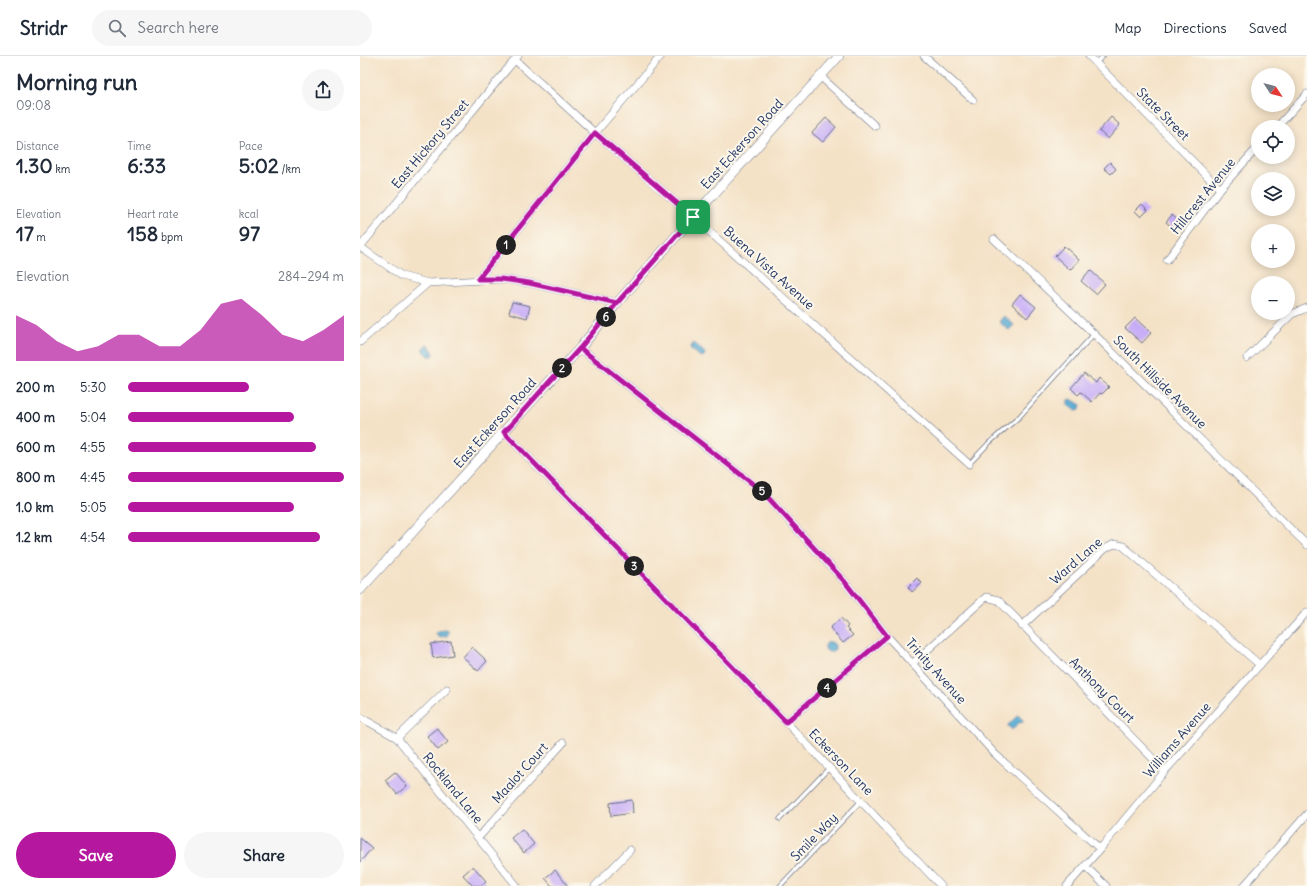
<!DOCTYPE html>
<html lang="en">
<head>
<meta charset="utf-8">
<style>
  body { margin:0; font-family:Delius,sans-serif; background:#f6f6f7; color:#1f2937; height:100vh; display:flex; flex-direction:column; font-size:15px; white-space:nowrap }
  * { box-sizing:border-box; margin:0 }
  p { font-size:13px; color:#747a83 }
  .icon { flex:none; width:22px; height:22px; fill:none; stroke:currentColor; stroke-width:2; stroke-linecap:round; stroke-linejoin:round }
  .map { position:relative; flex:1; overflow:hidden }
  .drawer { display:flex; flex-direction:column; background:#fff; width:360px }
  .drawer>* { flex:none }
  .needle { width:26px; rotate:126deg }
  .fabs { position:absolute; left:891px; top:12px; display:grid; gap:8px }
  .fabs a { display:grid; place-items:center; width:44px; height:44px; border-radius:50%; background:#fff; box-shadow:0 2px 10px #0003; font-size:20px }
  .pin { position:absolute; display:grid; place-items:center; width:34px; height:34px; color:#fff; margin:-17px; border-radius:8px; box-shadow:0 2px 6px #0006 }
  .km { position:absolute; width:20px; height:20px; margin:-10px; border-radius:50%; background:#222; color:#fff; font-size:11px; line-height:20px; text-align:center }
  .round { display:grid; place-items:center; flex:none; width:42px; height:42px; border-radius:21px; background:#f6f6f7 }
  .overview { display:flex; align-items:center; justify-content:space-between; height:68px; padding:0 16px }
  h1 { font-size:22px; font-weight:700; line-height:30px }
  .stats { display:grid; grid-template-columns:repeat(3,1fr); gap:6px; height:68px; padding:4px 16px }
  .stats div { display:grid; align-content:center }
  .stats b { font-size:20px; font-weight:700 }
  .stats small { font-size:11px; font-weight:400 }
  .stats p { font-size:11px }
  .chart { height:112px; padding:8px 16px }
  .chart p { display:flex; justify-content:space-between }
  .chart svg { width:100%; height:72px; margin-top:4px; fill:#b5179e; opacity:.7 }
  .primary-button { display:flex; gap:8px; margin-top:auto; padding:8px 16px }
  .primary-button a { flex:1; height:46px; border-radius:24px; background:#b5179e; color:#fff; font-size:16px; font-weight:700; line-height:46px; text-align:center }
  .primary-button a+a { background:#f6f6f7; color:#1f2937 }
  ul { padding:0 16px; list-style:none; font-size:13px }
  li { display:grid; grid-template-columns:64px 48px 1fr; align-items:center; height:30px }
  li i { height:10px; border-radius:5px; background:#b5179e }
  header { display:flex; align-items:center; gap:24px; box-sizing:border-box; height:56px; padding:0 20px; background:#fff; border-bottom:1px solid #e0e1e3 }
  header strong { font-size:19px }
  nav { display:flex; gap:22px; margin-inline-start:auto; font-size:14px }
  .search { width:280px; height:36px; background:#f6f6f7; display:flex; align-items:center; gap:10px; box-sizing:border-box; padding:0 14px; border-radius:22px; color:#747a83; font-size:15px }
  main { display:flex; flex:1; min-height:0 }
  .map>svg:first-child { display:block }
  .water { fill:#56aad2; stroke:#386c98 }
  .building { fill:#c6acf7 }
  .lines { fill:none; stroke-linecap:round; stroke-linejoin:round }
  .service-casing { stroke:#676e83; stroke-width:5 }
  .minor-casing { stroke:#676e83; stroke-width:8 }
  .tertiary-casing { stroke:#676e83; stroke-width:10 }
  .service { stroke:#fff; stroke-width:3.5 }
  .minor { stroke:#fff; stroke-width:7 }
  .tertiary { stroke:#fff; stroke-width:9 }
  .route-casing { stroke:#fff; stroke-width:8 }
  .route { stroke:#b5179e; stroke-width:5 }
  .labels { text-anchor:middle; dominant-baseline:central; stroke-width:4; stroke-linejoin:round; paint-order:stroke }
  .street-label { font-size:13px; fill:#1b2f5e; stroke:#fbf7ec }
</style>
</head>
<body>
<header>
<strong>Stridr</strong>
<div class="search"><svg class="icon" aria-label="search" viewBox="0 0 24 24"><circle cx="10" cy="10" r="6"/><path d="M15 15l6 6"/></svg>Search here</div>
<nav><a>Map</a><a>Directions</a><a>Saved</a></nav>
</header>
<main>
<section class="drawer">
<div class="overview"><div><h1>Morning run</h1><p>09:08</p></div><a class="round"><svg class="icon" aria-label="share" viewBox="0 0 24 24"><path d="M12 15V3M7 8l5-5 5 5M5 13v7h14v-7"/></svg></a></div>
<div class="stats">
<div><p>Distance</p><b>1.30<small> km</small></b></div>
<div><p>Time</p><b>6:33</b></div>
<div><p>Pace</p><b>5:02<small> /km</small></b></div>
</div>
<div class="stats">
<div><p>Elevation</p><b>17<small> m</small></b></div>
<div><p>Heart rate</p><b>158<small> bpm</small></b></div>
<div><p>kcal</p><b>97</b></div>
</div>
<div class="chart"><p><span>Elevation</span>284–294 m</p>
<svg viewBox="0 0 160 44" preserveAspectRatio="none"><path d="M0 44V16L10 22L20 32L30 38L40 35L50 28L60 28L70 35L80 35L90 25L100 9L110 6L120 16L130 28L140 32L150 25L160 16V44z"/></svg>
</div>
<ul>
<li><b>200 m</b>5:30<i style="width:56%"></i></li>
<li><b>400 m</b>5:04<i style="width:77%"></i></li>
<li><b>600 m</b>4:55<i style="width:87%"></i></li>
<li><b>800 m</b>4:45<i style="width:100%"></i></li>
<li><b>1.0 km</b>5:05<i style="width:77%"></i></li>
<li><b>1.2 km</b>4:54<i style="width:89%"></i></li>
</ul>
<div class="primary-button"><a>Save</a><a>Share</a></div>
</section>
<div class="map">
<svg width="947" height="830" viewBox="0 0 947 830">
  <rect width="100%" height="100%" fill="#fbf7ec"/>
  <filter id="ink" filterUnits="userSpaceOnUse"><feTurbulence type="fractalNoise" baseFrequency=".025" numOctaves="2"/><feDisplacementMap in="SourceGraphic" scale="8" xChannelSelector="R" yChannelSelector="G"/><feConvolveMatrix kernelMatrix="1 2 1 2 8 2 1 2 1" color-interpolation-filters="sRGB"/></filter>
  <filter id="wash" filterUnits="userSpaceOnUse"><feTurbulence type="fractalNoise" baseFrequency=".012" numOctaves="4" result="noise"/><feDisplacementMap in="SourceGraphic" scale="16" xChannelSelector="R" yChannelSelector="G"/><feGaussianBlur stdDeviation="0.9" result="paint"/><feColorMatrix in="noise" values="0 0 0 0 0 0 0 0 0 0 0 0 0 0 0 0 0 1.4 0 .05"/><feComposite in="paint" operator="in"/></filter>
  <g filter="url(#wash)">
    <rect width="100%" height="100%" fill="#f4e2c7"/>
    <!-- water -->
    <path class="water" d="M644 260 654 269 649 274 639 266Z
      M334 287 345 297 344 300 341 301 330 292Z
      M66 289 69 290 73 295 74 299 72 300H69L63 295V292Z
      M711 343 721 349 719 355 712 352 708 349V345Z
      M86 574 89 576 87 580 79 581 76 577 78 575Z
      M465 591a5 5 0 1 1 10 0a5 5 0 1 1-10 0Z
      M658 659 664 665 661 667 660 666 653 673H651L648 670V669Z"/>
    <g id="blocks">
      <!-- building -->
      <path class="building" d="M751 61 760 69 748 83 739 75Z
        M466 62 476 71 463 86 452 77Z
        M750 106 756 113 751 118 744 112Z
        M782 148 788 154 781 161 775 155Z
        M812 159 819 165 813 172 806 166Z
        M704 190 719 204 710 214 695 200Z
        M730 214 745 228 736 238 721 225Z
        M660 238 676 251 667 262 652 248Z
        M152 246 170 250 167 262 149 257Z
        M775 262 791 277 782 287 765 272Z
        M724 317 736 327 739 322 749 331 742 338 740 337 732 346 721 336 718 339 711 332Z
        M557 522 562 527 552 536 548 531Z
        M481 562 488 570 486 572 493 579 483 587 470 572Z
        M91 585 93 599 73 602 71 588Z
        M112 591 127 605 118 615 103 601Z
        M77 672 88 686 78 694 67 680Z
        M35 716 47 730 37 738 25 724Z
        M272 744 273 757 251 760 250 747Z
        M162 773 174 788 164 797 151 782Z
        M0 782 12 792 0 806Z
        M113 810 126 825 120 830H113L103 819Z
        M195 814 208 830H192L185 822Z"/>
    </g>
  </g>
  <g filter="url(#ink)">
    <use href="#blocks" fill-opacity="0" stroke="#676e83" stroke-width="1"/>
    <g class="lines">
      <defs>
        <path id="service" d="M736 7 743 0
          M609 408 629 387 659 361 734 278
          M420 763 469 712
          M420 830 501 745"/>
        <path id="minor" d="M564 0 613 44
          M729 0 860 133
          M155 4 235 77 333 161 609 408
          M461 21 515 70
          M917 71 947 38
          M634 183 734 278 947 489
          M0 191 42 220 68 227 141 223 169 227 257 247
          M0 191 158 0
          M807 204 860 133 898 91
          M118 223 235 77 301 0
          M0 286 68 227
          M220 292 403 436 485 526 527 580 635 698 740 793
          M887 302 932 258 947 252
          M144 376 426 666 581 830
          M662 570 745 493 754 488 763 490 900 609
          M553 607 626 541 638 544 805 715
          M0 661 37 682 157 830
          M426 666 527 580
          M37 682 87 633
          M118 782 203 687
          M725 810 746 830
          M235 830 270 794
          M707 830 740 793 805 715 947 556
          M884 830 947 758"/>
        <path id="tertiary" d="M0 534 220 292 257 247 333 161 479 0"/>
      </defs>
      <!-- service casing -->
      <use href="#service" class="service-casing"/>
      <!-- minor casing -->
      <use href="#minor" class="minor-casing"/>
      <!-- tertiary casing -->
      <use href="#tertiary" class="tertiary-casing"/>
      <!-- service -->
      <use href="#service" class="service"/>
      <!-- minor -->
      <use href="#minor" class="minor"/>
      <!-- tertiary -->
      <use href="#tertiary" class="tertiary"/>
    </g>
  </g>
  <g class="lines" filter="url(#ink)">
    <defs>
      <path id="route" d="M333 161 235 77 118 223H141L169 227 257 247 220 292 144 376 426 666 527 580 485 526 403 436 220 292 257 247 333 161"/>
    </defs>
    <!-- route casing -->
    <use href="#route" class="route-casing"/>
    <!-- route -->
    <use href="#route" class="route"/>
  </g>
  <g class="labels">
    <!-- street labels -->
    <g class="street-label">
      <text transform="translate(803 58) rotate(45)">State Street</text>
      <text transform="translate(70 88) rotate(-50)">East Hickory Street</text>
      <text transform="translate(382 88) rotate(-48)">East Eckerson Road</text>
      <text transform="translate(843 140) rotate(-51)">Hillcrest Avenue</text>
      <text transform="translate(409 212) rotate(42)">Buena Vista Avenue</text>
      <text transform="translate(800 326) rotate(45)">South Hillside Avenue</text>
      <text transform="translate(135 367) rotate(-48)">East Eckerson Road</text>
      <text transform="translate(716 505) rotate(-41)">Ward Lane</text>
      <text transform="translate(576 615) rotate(48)">Trinity Avenue</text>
      <text transform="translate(742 634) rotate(45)">Anthony Court</text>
      <text transform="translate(817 684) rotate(-49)">Williams Avenue</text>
      <text transform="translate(481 706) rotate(46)">Eckerson Lane</text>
      <text transform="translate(160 717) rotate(-48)">Maalot Court</text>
      <text transform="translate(93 732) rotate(51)">Rockland Lane</text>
      <text transform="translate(454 781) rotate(-46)">Smile Way</text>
    </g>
  </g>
</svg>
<div class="fabs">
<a><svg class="needle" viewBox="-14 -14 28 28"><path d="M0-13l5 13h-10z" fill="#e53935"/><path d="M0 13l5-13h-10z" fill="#747a83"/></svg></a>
<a><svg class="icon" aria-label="locate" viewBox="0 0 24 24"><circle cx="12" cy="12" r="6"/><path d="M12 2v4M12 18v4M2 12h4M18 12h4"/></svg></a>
<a><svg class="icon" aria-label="layers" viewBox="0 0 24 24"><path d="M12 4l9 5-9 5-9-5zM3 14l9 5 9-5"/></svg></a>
<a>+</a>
<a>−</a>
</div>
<div class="pin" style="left:333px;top:161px;background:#1e9e55"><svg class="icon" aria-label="arrive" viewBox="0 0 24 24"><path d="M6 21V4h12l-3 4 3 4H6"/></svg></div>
<b class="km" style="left:146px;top:189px">1</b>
<b class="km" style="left:202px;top:312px">2</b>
<b class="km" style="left:274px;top:510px">3</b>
<b class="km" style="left:467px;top:632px">4</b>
<b class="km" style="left:402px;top:435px">5</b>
<b class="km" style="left:246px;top:261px">6</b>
</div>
</main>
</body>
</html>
